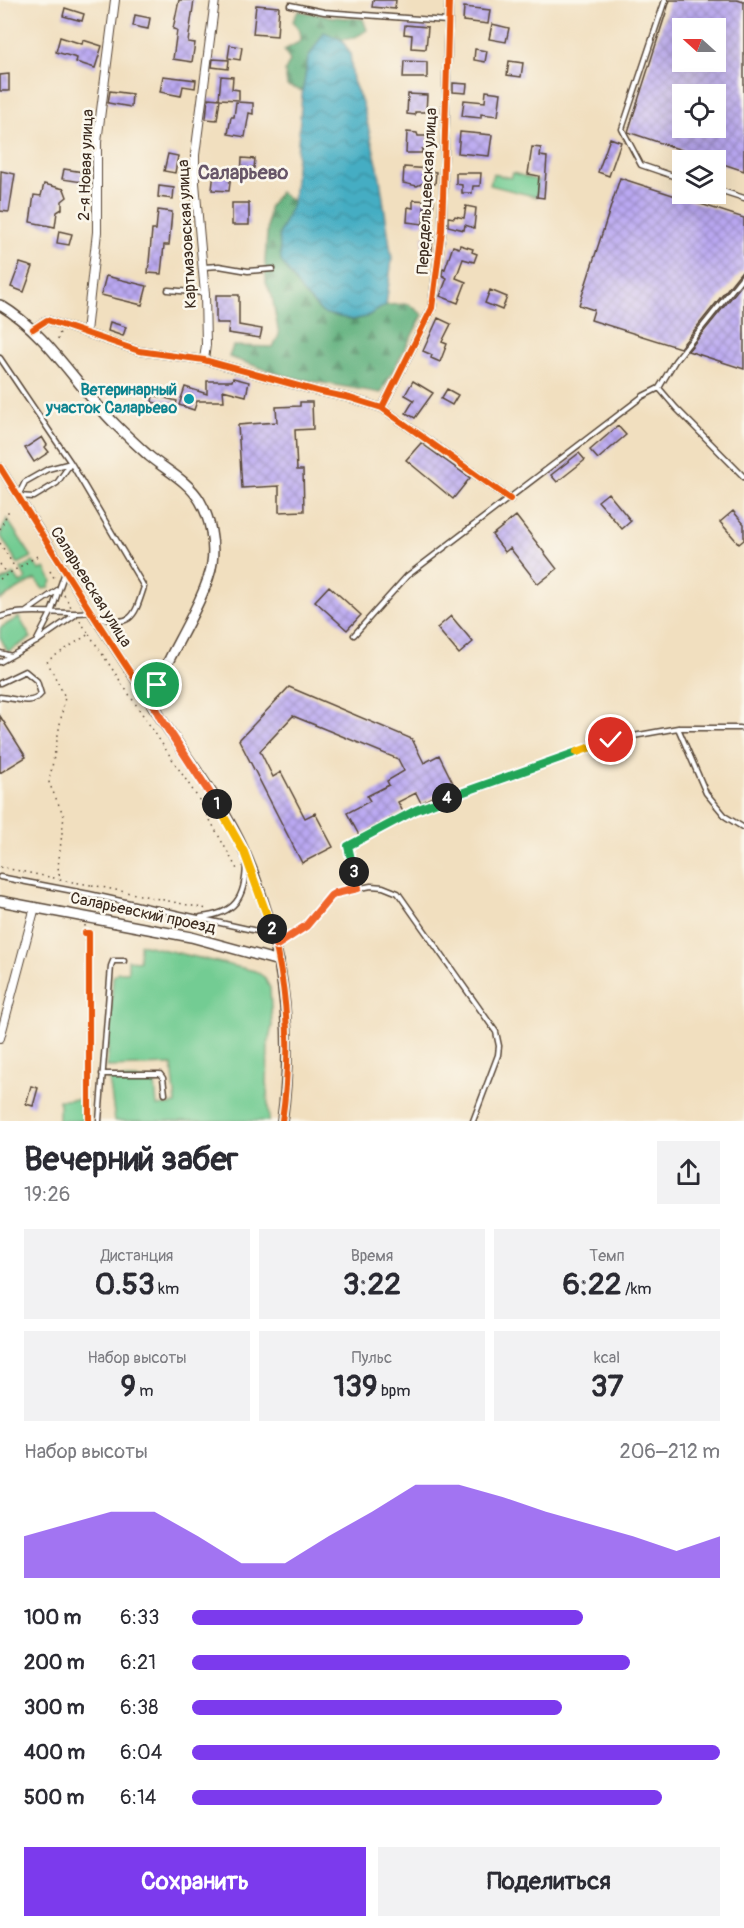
<!DOCTYPE html>
<html lang="ru">
<head>
<meta charset="utf-8">
<style>
  body { margin:0; font-family:Pangolin,sans-serif; background:#f2f2f3; color:#2b2b33; height:100vh; display:flex; flex-direction:column; font-size:22px; white-space:nowrap }
  * { box-sizing:border-box; margin:0 }
  p { font-size:20px; color:#7c7c81 }
  .icon { flex:none; width:33px; height:33px; fill:none; stroke:currentColor; stroke-width:2; stroke-linecap:round; stroke-linejoin:round }
  .map { position:relative; height:1121px; overflow:hidden }
  .drawer { display:flex; flex-direction:column; background:#fff; flex:1 }
  .drawer>* { flex:none }
  .needle { width:39px; rotate:291deg }
  .buttons { position:absolute; left:672px; top:18px; display:grid; gap:12px }
  .buttons a { display:grid; place-items:center; width:54px; height:54px; border-radius:0px; background:#fff; box-shadow:0 6px 24px #0002; font-size:30px }
  .pin { position:absolute; display:grid; place-items:center; width:51px; height:51px; color:#fff; margin:-26px; border:3px solid #fff; border-radius:50%; box-shadow:0 2px 6px #0007 }
  .km { position:absolute; width:30px; height:30px; margin:-15px; border-radius:50%; background:#222; color:#fff; font-size:16px; line-height:30px; text-align:center }
  .round { display:grid; place-items:center; flex:none; width:63px; height:63px; border-radius:0px; background:#f2f2f3 }
  .head { display:flex; align-items:center; justify-content:space-between; height:102px; padding:0 24px }
  h1 { font-size:33px; font-weight:700; line-height:45px }
  .stats { display:grid; grid-template-columns:repeat(3,1fr); gap:9px; height:102px; padding:6px 24px }
  .stats div { display:grid; align-content:center; border-radius:0px; background:#f2f2f3; text-align:center }
  .stats b { font-size:30px; font-weight:700 }
  .stats small { font-size:16px; font-weight:400 }
  .stats p { font-size:16px }
  .chart { height:168px; padding:12px 24px }
  .chart p { display:flex; justify-content:space-between }
  .chart svg { width:100%; height:108px; margin-top:6px; fill:#7c3aed; opacity:.7 }
  .primary-button { display:flex; gap:12px; margin-top:auto; padding:12px 24px }
  .primary-button a { flex:1; height:69px; border-radius:0px; background:#7c3aed; color:#fff; font-size:24px; font-weight:700; line-height:69px; text-align:center }
  .primary-button a+a { background:#f2f2f3; color:#2b2b33 }
  ul { padding:0 24px; list-style:none; font-size:20px }
  li { display:grid; grid-template-columns:96px 72px 1fr; align-items:center; height:45px }
  li i { height:15px; border-radius:8px; background:#7c3aed }
  .map>svg:first-child { display:block }
  .green { fill:#73cc93; stroke:#577b58; stroke-width:1.5 }
  .forest { fill:url(#forest-firs); stroke:#4c6d4e; stroke-width:1.5 }
  .water { fill:url(#water-waves); stroke:#406c70; stroke-width:1.5 }
  .building { fill:url(#building-cross-hatch); fill-rule:evenodd }
  .lines { fill:none; stroke-linecap:round; stroke-linejoin:round }
  .service-casing { stroke:#564536; stroke-width:7 }
  .minor-casing { stroke:#564536; stroke-width:10 }
  .tertiary-casing { stroke:#564536; stroke-width:12 }
  .path { stroke:#564536; stroke-width:1.5; stroke-dasharray:1.5 4.5; stroke-linecap:butt }
  .service { stroke:#fff; stroke-width:4 }
  .minor { stroke:#fff; stroke-width:8 }
  .tertiary { stroke:#fff; stroke-width:9 }
  .cycleway-casing { stroke:#fbf7ec; stroke-width:10 }
  .cycleway { stroke:#e8590c; stroke-width:6 }
  .split-1-casing { stroke:#fff; stroke-width:12 }
  .split-2-casing { stroke:#fff; stroke-width:12 }
  .split-3-casing { stroke:#fff; stroke-width:12 }
  .split-4-casing { stroke:#fff; stroke-width:12 }
  .split-5-casing { stroke:#fff; stroke-width:12 }
  .split-6-casing { stroke:#fff; stroke-width:12 }
  .split-1 { stroke:#f0652b; stroke-width:8 }
  .split-2 { stroke:#f5b400; stroke-width:8 }
  .split-3 { stroke:#f0652b; stroke-width:8 }
  .split-4 { stroke:#22a559; stroke-width:8 }
  .split-5 { stroke:#22a559; stroke-width:8 }
  .split-6 { stroke:#f5b400; stroke-width:8 }
  .culture-dot { fill:#0f9aa8; stroke:#fbf7ec; stroke-width:2 }
  .labels { text-anchor:middle; dominant-baseline:central; stroke-width:5; stroke-linejoin:round; paint-order:stroke }
  .street-label { font-size:16px; fill:#3b2a1e; stroke:#fbf7ec }
  .culture-label { font-size:16px; font-weight:bold; fill:#0d838f; stroke:#fbf7ec; text-anchor:end }
  .quarter-label { font-size:20px; font-weight:bold; fill:#675668; stroke:#fbf7ec }
</style>
</head>
<body>
<div class="map">
<svg width="744" height="1121" viewBox="0 0 744 1121">
  <defs>
    <pattern id="forest-firs" width="22" height="20" patternUnits="userSpaceOnUse" patternTransform="scale(1.5)"><rect width="22" height="20" fill="#5eb07d"/><path d="M5 1l3.5 6h-7zM16 11l3.5 6h-7z" fill="#4f8f66"/></pattern>
    <pattern id="water-waves" width="16" height="10" patternUnits="userSpaceOnUse" patternTransform="scale(1.5)"><rect width="16" height="10" fill="#44adc3"/><path d="M0 5q4-4 8 0t8 0" fill="none" stroke="#3a8d9e"/></pattern>
    <pattern id="building-cross-hatch" width="8" height="8" patternUnits="userSpaceOnUse" patternTransform="scale(1.5)"><rect width="8" height="8" fill="#baa8f2"/><path d="M0 0l8 8M0 8l8-8" fill="none" stroke="#9889c3"/></pattern>
  </defs>
  <rect width="100%" height="100%" fill="#fbf7ec"/>
  <filter id="ink" filterUnits="userSpaceOnUse"><feTurbulence type="fractalNoise" baseFrequency=".0167" numOctaves="2"/><feDisplacementMap in="SourceGraphic" scale="12" xChannelSelector="R" yChannelSelector="G"/><feConvolveMatrix kernelMatrix="1 2 1 2 8 2 1 2 1" color-interpolation-filters="sRGB"/></filter>
  <filter id="wash" filterUnits="userSpaceOnUse"><feTurbulence type="fractalNoise" baseFrequency=".008" numOctaves="4" result="noise"/><feDisplacementMap in="SourceGraphic" scale="24" xChannelSelector="R" yChannelSelector="G"/><feGaussianBlur stdDeviation="1.35" result="paint"/><feColorMatrix in="noise" values="0 0 0 0 0 0 0 0 0 0 0 0 0 0 0 0 0 1.4 0 .05"/><feComposite in="paint" operator="in"/></filter>
  <g filter="url(#wash)">
    <rect width="100%" height="100%" fill="#f1dfbf"/>
    <!-- green -->
    <path class="green" d="M513 173 539 181 537 197 490 185 493 174 511 178Z
      M7 519 32 557 18 564 0 535Z
      M33 562 40 570 45 568 52 581 49 588 43 589 35 579 0 600V582L14 574 20 583 26 580 21 568Z
      M19 617 31 638 8 652 0 637V628Z
      M140 944 255 971 264 977 270 988 272 1026 268 1044 267 1089 269 1121H115L109 1078 153 1080 155 1083 157 1106 176 1104 172 1065 107 1067 113 977 118 972H128V960L139 961Z
      M83 1099V1121H59V1100Z"/>
    <!-- forest -->
    <path class="forest" d="M298 11 334 17 363 19 367 30C349 43 343 41 324 33L308 58 303 91 287 86 285 71 290 61 284 50 301 41 300 31 293 21Z
      M280 192 293 202 279 235 302 292 323 313 352 320 366 317 386 305 409 304 423 315 381 393 288 377 229 357 233 346 273 347 279 335 272 296 266 283 265 261 269 207Z"/>
    <!-- water -->
    <path class="water" d="M324 32 342 40 350 53 353 81 363 105 379 172 392 259 386 305 366 317 352 320 323 313 302 292 281 261 279 235 293 202 302 95 308 58Z"/>
    <g id="blocks">
      <!-- building -->
      <path class="building" d="M179 0H194L188 42 195 43 192 62 173 59 177 30 173 29Z
        M373 0H396L395 9 372 7Z
        M670 0H737L744 2V171L628 132ZM682 28H716V62H682ZM682 94H716V128H682Z
        M256 5 279 7 277 36 253 34Z
        M464 7 490 10 488 24 463 21Z
        M65 8 84 14 82 21 63 16Z
        M135 15 150 18 148 29 133 26Z
        M492 24 509 28 506 42 489 39Z
        M405 25 428 27 426 49 411 48 412 35 404 34Z
        M60 37 82 44 83 40 102 46 95 68 76 62 77 58 56 52Z
        M230 45 242 47 240 60 228 58Z
        M475 49 487 51 485 62 474 60Z
        M213 59 229 60 228 69 212 67Z
        M404 61 427 62V78H403Z
        M509 61 523 63 521 77 507 75Z
        M9 74V91H0V75Z
        M163 76 196 80 195 88 183 86 181 96 160 92Z
        M221 76 233 77 232 89 239 90V100L219 99Z
        M453 83 467 84 466 93 453 92Z
        M110 91 132 94 131 107 108 103Z
        M486 91 501 93 498 116 481 114V118L462 116 464 100 485 102Z
        M408 94 427 95 426 112H415V115L407 114Z
        M208 98 220 99 217 120 206 119Z
        M236 102 253 103V114L249 113 245 137 228 134 231 117H234Z
        M407 132 417 133 418 136H428L427 149H422V153H406Z
        M460 132 492 135 489 156 458 153Z
        M610 138 621 142 609 176 598 172Z
        M532 147 541 148 540 156 547 157 544 198 537 197 539 176 528 174Z
        M168 154 178 156 175 173 164 171Z
        M242 158 255 159 254 168 251 167 250 178 241 177Z
        M404 167 429 169 428 171 436 172 435 184 423 183 417 186 403 183Z
        M64 169 83 172 82 182 62 179Z
        M1 171 15 174 9 212 0 211Z
        M214 172 231 174 229 191 212 190Z
        M456 173H481L480 186H473L472 193H462V185L456 184Z
        M620 178 744 218V271L741 272 680 348 591 320 594 310 579 305Z
        M44 184 64 189 67 197 62 201V209L57 212 55 227 30 222 34 195 41 196Z
        M159 186 174 188 173 199 158 197Z
        M413 200 434 201 433 208 424 207 423 224 407 222 408 207 413 208Z
        M232 203H249V225H232Z
        M466 206 476 208 474 228 465 225 464 230 448 226V217L454 218 455 216 464 218Z
        M158 210 172 212 169 245H164L161 274 148 273 152 230H156Z
        M59 231 72 234 69 245 57 243Z
        M423 236 433 237 431 257 422 256Z
        M460 245 473 249 472 252 477 254 474 262 463 259 456 278 466 282 458 303 440 296 447 278 442 275 443 268 445 269 453 246 459 248Z
        M20 263 33 267 24 292 11 287Z
        M106 276 147 286 142 305 101 295Z
        M744 282V369L688 351Z
        M490 290 507 297 502 310 485 303Z
        M216 295H239V325L262 329 260 338 228 333 229 323H216Z
        M438 318 451 324 442 342 447 344 440 362 431 358 432 355 423 351Z
        M110 322 126 327 123 336 108 331Z
        M233 378 249 382 246 396 223 390 224 401H197L194 410 179 405 185 387 207 394V381H232Z
        M413 381 433 393 415 418 406 413 414 400 405 395Z
        M447 389 458 395 452 405 441 399Z
        M153 395 177 401 175 408 152 402Z
        M300 402H312L313 429 295 430 297 470H303L304 511 279 512V486L242 488 238 425 277 422 276 407 300 406Z
        M618 426 626 435 598 459 590 450Z
        M42 437 47 445 45 447 49 452 34 462 25 448Z
        M421 443 470 478 453 499 406 460Z
        M579 453 585 460 557 482 551 475Z
        M608 493 631 521 622 529 598 501Z
        M733 511 744 524V540L739 544 720 522Z
        M516 516 557 569 538 584 510 548 505 552 492 535Z
        M329 586 361 615 347 630 315 601Z
        M451 616 473 642 459 654 437 628Z
        M289 687 412 739 424 763 439 755 454 785 421 803 416 793 398 802 403 812 359 835 347 813 370 801 367 796 389 785 387 781 404 771 398 759 293 716 260 751 273 777 281 772 305 818 315 813 333 847 302 863 239 740Z
        M0 716 26 757 0 773Z
        M31 1086 38 1088 33 1106 26 1104Z"/>
    </g>
  </g>
  <g filter="url(#ink)">
    <use href="#blocks" fill-opacity="0" stroke="#564536" stroke-width="1.5"/>
    <g class="lines">
      <defs>
        <path id="service" d="M665 0 622 129 641 165 682 179
          M290 5 324 12 447 21
          M716 189 744 198
          M203 267 219 266 248 271 273 269
          M168 290 204 293
          M0 358 71 463 144 587C134 618 132 628 95 616
          M659 388 675 361 744 275
          M71 463 57 483 34 497 18 496 25 482 48 469Z
          M26 612 59 589
          M0 617C29 607 61 616 90 612
          M354 635 407 576 643 396 659 388 676 408 744 477
          M36 642 51 613 65 572
          M0 653 11 656
          M0 662 36 642 75 615
          M0 683 25 671 37 681 41 694C32 706 13 698 0 697
          M678 728 706 793 726 817 744 828
          M0 877 89 894 257 931 270 939
          M358 888 348 846 416 810 611 740 678 728H740
          M201 917C235 914 245 898 246 865
          M275 944 277 945 306 926 327 900 336 893 371 886 383 887 398 893 496 1032 499 1046 498 1055 473 1121
          M102 1074H160L163 1078 165 1094
          M99 1121 111 966 113 961H124"/>
        <path id="minor" d="M33 329 47 320 139 351 204 360 317 391 350 398 382 408 510 499
          M86 332 97 232V142L115 0
          M204 360 206 345 205 294 195 183V155L215 0
          M382 408 432 308 442 230 449 0
          M0 467 92 614 155 711
          M0 1038 35 907"/>
        <path id="tertiary" d="M0 305C49 334 76 386 116 425 127 436 138 446 149 456 167 471 188 481 200 501 210 518 215 543 212 563 209 588 182 634 170 658 165 668 157 680 155 691 154 701 156 709 160 717 189 761 224 805 245 853 282 938 295 1029 282 1121
          M0 901 191 937 279 961"/>
      </defs>
      <!-- service casing -->
      <use href="#service" class="service-casing"/>
      <!-- minor casing -->
      <use href="#minor" class="minor-casing"/>
      <!-- tertiary casing -->
      <use href="#tertiary" class="tertiary-casing"/>
      <!-- path -->
      <path class="path" d="M58 340 60 332
        M0 529 9 510
        M0 543 15 568
        M0 564 6 574
        M50 571 56 581
        M0 579 39 555
        M64 595 71 607
        M80 621 89 634 47 661 65 697 49 783 64 816 58 867 60 880 91 885 90 888
        M89 634 198 798 238 871
        M0 867 59 879
        M92 885 207 909
        M85 925 86 1121"/>
      <!-- service -->
      <use href="#service" class="service"/>
      <!-- minor -->
      <use href="#minor" class="minor"/>
      <!-- tertiary -->
      <use href="#tertiary" class="tertiary"/>
      <defs>
        <path id="cycleway" d="M33 329 47 320 139 351 204 360 317 391 350 398 382 408 510 499
          M382 408 432 308 442 230 449 0
          M0 467C44 538 88 609 134 678 171 734 214 790 244 850 249 861 252 873 257 884 286 961 294 1039 282 1121
          M85 933H89V1121"/>
      </defs>
      <!-- cycleway casing -->
      <use href="#cycleway" class="cycleway-casing"/>
      <!-- cycleway -->
      <use href="#cycleway" class="cycleway"/>
    </g>
  </g>
  <g class="lines" filter="url(#ink)">
    <defs>
      <path id="split-1" d="M157 685 155 707 160 717 217 804"/>
      <path id="split-2" d="M217 804 244 852 272 929"/>
      <path id="split-3" d="M272 929 277 945 306 926 331 896 336 893 358 888 354 872"/>
      <path id="split-4" d="M354 872 348 846 416 810 447 798"/>
      <path id="split-5" d="M447 798 577 752"/>
      <path id="split-6" d="M577 752 611 740"/>
    </defs>
    <!-- split-1 casing -->
    <use href="#split-1" class="split-1-casing"/>
    <!-- split-2 casing -->
    <use href="#split-2" class="split-2-casing"/>
    <!-- split-3 casing -->
    <use href="#split-3" class="split-3-casing"/>
    <!-- split-4 casing -->
    <use href="#split-4" class="split-4-casing"/>
    <!-- split-5 casing -->
    <use href="#split-5" class="split-5-casing"/>
    <!-- split-6 casing -->
    <use href="#split-6" class="split-6-casing"/>
    <!-- split-1 -->
    <use href="#split-1" class="split-1"/>
    <!-- split-2 -->
    <use href="#split-2" class="split-2"/>
    <!-- split-3 -->
    <use href="#split-3" class="split-3"/>
    <!-- split-4 -->
    <use href="#split-4" class="split-4"/>
    <!-- split-5 -->
    <use href="#split-5" class="split-5"/>
    <!-- split-6 -->
    <use href="#split-6" class="split-6"/>
  </g>
  <!-- markers -->
  <circle class="culture-dot" cx="189" cy="399" r="6"/>
  <g class="labels">
    <!-- street labels -->
    <g class="street-label">
      <text transform="translate(86 165) rotate(-88)">2-я Новая улица</text>
      <text transform="translate(427 191) rotate(-87)">Передельцевская улица</text>
      <text transform="translate(187 234) rotate(-93)">Картмазовская улица</text>
      <text transform="translate(91 587) rotate(58)">Саларьевская улица</text>
      <text transform="translate(143 913) rotate(12)">Саларьевский проезд</text>
    </g>
    <!-- culture labels -->
    <g class="culture-label">
      <text x="177" y="390">Ветеринарный<tspan x="177" dy="18">участок Саларьево</tspan></text>
    </g>
    <!-- quarter labels -->
    <g class="quarter-label">
      <text x="243" y="172">Саларьево</text>
    </g>
  </g>
</svg>
<div class="buttons">
<a><svg class="needle" viewBox="-14 -14 28 28"><path d="M0-13l5 13h-10z" fill="#e53935"/><path d="M0 13l5-13h-10z" fill="#7c7c81"/></svg></a>
<a><svg class="icon" aria-label="locate" viewBox="0 0 24 24"><circle cx="12" cy="12" r="6"/><path d="M12 2v4M12 18v4M2 12h4M18 12h4"/></svg></a>
<a><svg class="icon" aria-label="layers" viewBox="0 0 24 24"><path d="M12 4l9 5-9 5-9-5zM3 14l9 5 9-5"/></svg></a>
</div>
<div class="pin" style="left:157px;top:685px;background:#1e9e55"><svg class="icon" aria-label="arrive" viewBox="0 0 24 24"><path d="M6 21V4h12l-3 4 3 4H6"/></svg></div>
<div class="pin" style="left:611px;top:740px;background:#d93025"><svg class="icon" aria-label="check" viewBox="0 0 24 24"><path d="M5 12l5 5 9-10"/></svg></div>
<b class="km" style="left:217px;top:804px">1</b>
<b class="km" style="left:272px;top:929px">2</b>
<b class="km" style="left:354px;top:872px">3</b>
<b class="km" style="left:447px;top:798px">4</b>
</div>
<section class="drawer">
<div class="head"><div><h1>Вечерний забег</h1><p>19:26</p></div><a class="round"><svg class="icon" aria-label="share" viewBox="0 0 24 24"><path d="M12 15V3M7 8l5-5 5 5M5 13v7h14v-7"/></svg></a></div>
<div class="stats">
<div><p>Дистанция</p><b>0.53<small> km</small></b></div>
<div><p>Время</p><b>3:22</b></div>
<div><p>Темп</p><b>6:22<small> /km</small></b></div>
</div>
<div class="stats">
<div><p>Набор высоты</p><b>9<small> m</small></b></div>
<div><p>Пульс</p><b>139<small> bpm</small></b></div>
<div><p>kcal</p><b>37</b></div>
</div>
<div class="chart"><p><span>Набор высоты</span>206–212 m</p>
<svg viewBox="0 0 160 44" preserveAspectRatio="none"><path d="M0 44V27L10 22L20 17L30 17L40 27L50 38L60 38L70 27L80 17L90 6L100 6L110 11L120 17L130 22L140 27L150 33L160 27V44z"/></svg>
</div>
<ul>
<li><b>100 m</b>6:33<i style="width:74%"></i></li>
<li><b>200 m</b>6:21<i style="width:83%"></i></li>
<li><b>300 m</b>6:38<i style="width:70%"></i></li>
<li><b>400 m</b>6:04<i style="width:100%"></i></li>
<li><b>500 m</b>6:14<i style="width:89%"></i></li>
</ul>
<div class="primary-button"><a>Сохранить</a><a>Поделиться</a></div>
</section>
</body>
</html>
